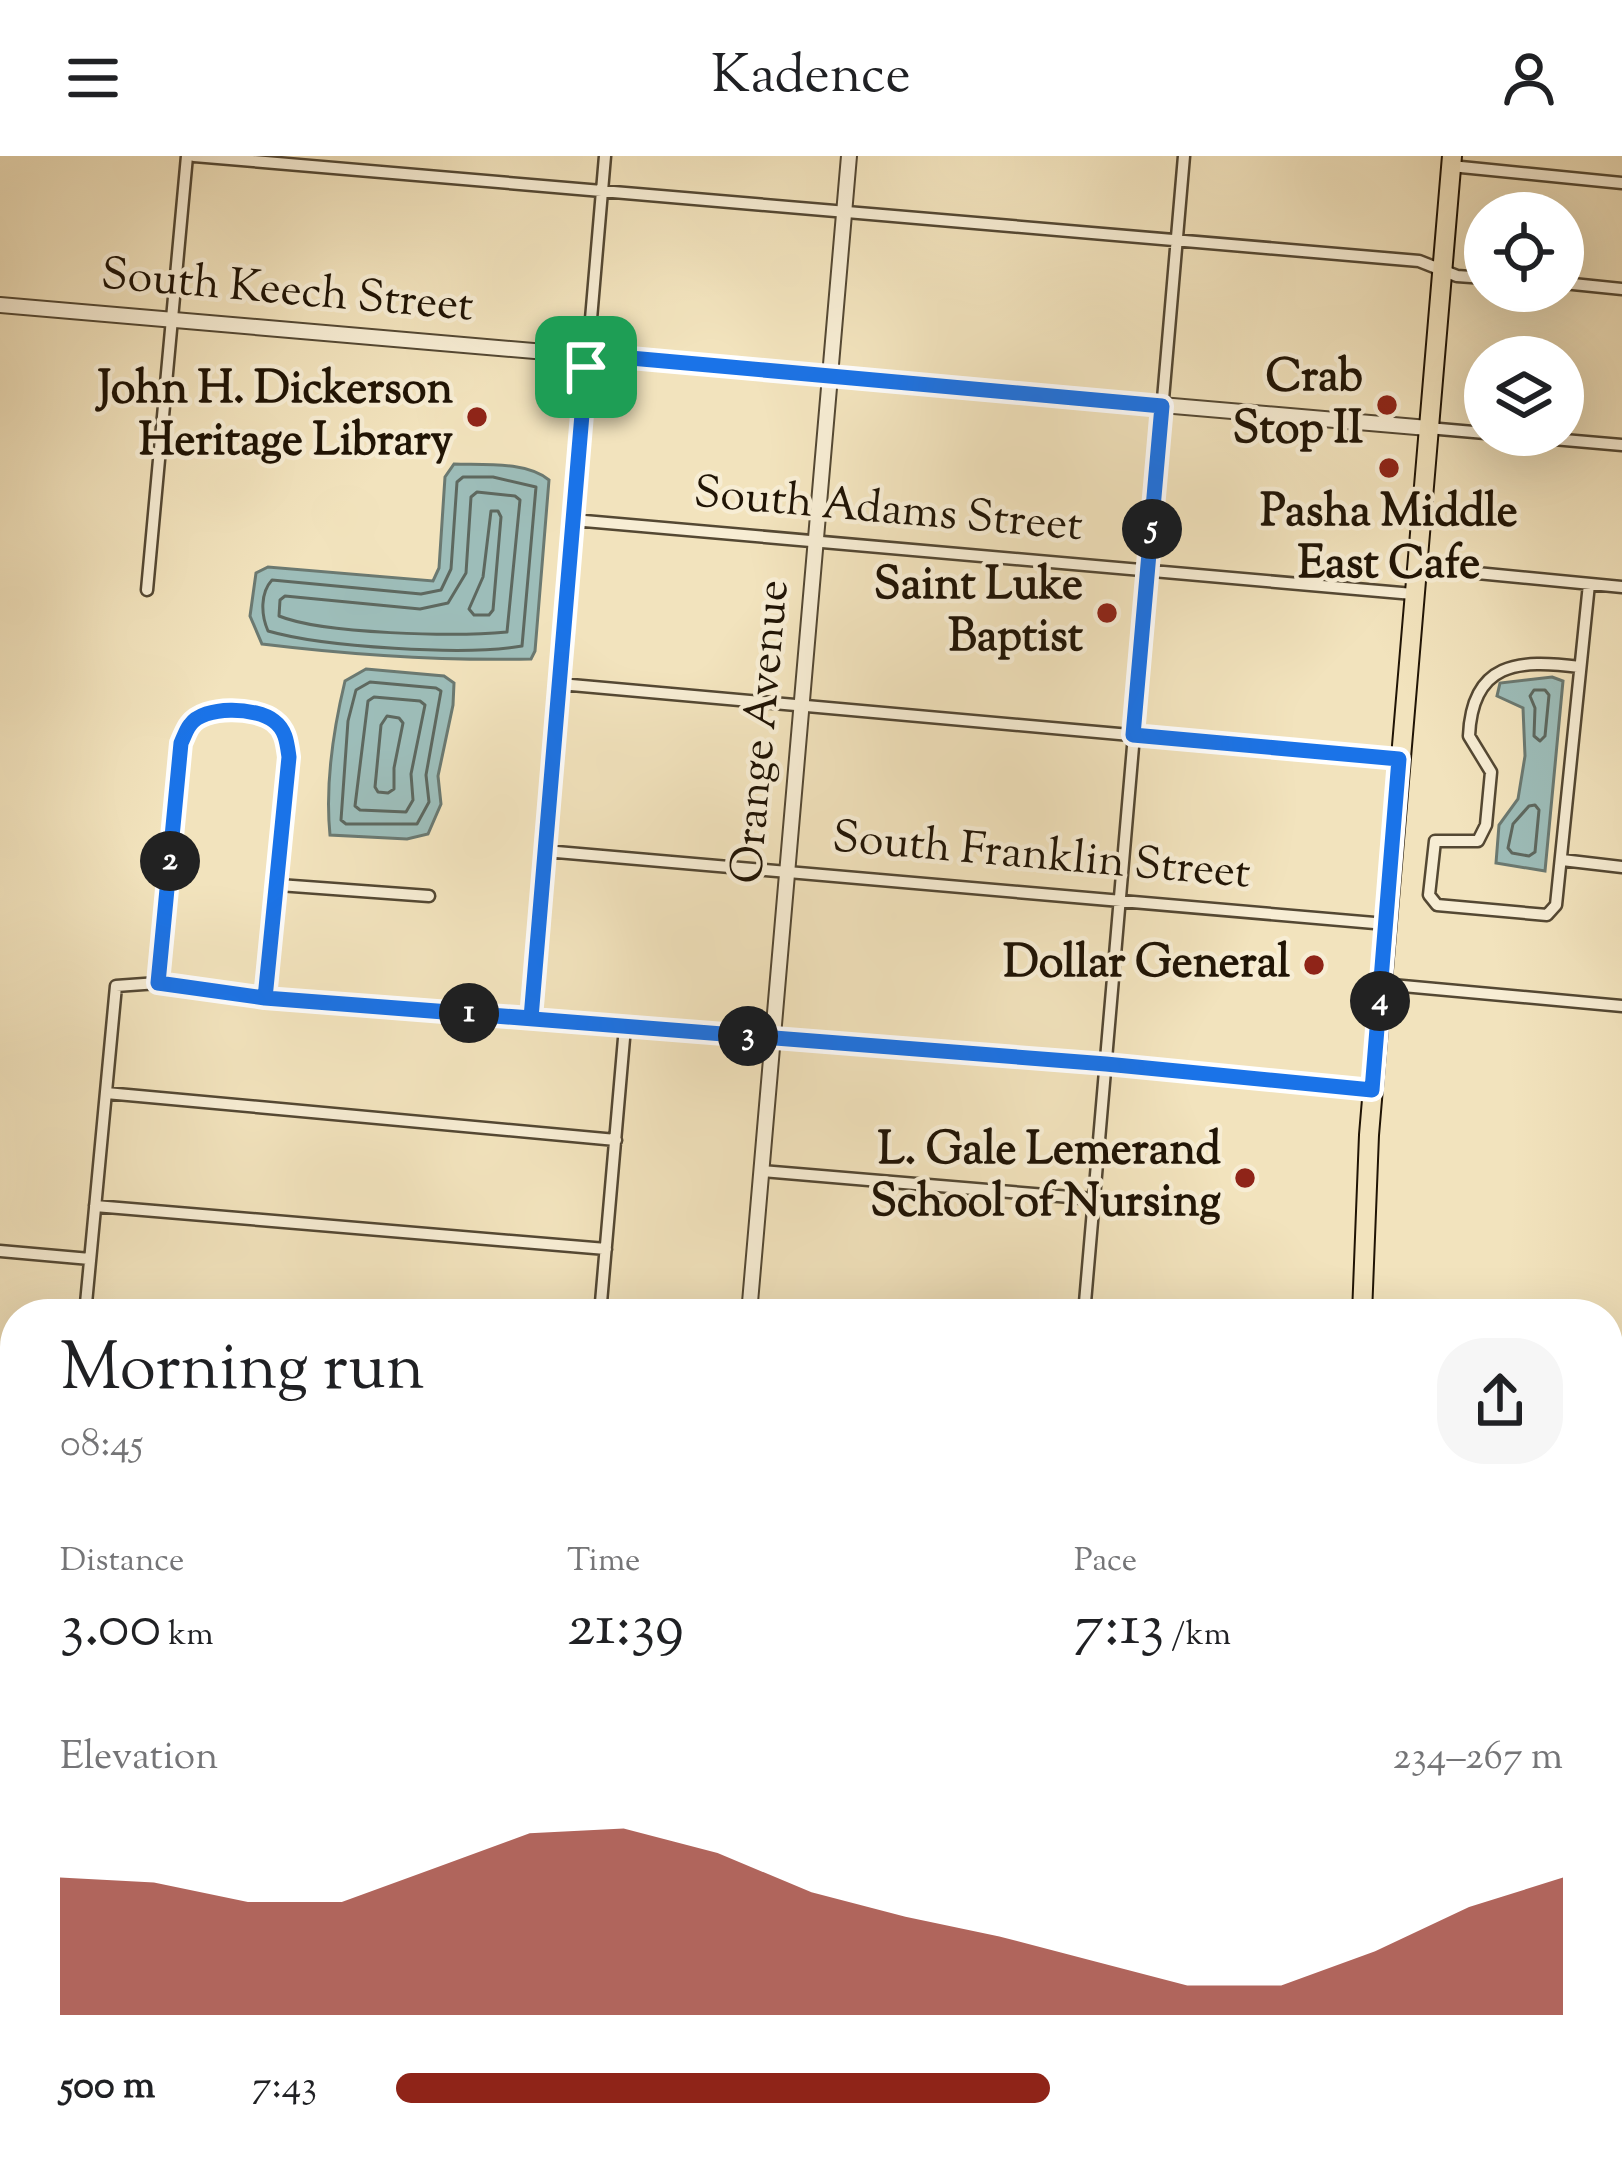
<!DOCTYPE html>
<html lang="en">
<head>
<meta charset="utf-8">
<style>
  body { margin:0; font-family:"Sorts Mill Goudy",serif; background:#f6f6f6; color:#202124; height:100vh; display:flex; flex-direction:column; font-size:45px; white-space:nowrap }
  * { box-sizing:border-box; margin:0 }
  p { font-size:39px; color:#757577 }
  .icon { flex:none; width:66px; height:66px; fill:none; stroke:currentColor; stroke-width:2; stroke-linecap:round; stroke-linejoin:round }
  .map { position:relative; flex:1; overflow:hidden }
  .panel { position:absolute; left:0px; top:1143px; width:1623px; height:858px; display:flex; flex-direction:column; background:#fff; border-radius:48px 48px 0 0; box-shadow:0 12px 48px #0002 }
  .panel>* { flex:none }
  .tools { position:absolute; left:1464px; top:36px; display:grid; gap:24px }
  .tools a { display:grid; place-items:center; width:120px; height:120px; border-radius:50%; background:#fff; box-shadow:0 12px 48px #0002; font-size:60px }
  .pin { position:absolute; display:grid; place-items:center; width:102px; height:102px; color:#fff; margin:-51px; border-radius:24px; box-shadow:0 6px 18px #0006 }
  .km { position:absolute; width:60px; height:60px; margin:-30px; border-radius:50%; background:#222; color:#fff; font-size:33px; line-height:60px; text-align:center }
  .round { display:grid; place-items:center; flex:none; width:126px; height:126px; border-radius:48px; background:#f6f6f6 }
  .headline { display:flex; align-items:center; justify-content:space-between; height:204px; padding:0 60px }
  h1 { font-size:66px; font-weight:600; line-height:90px }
  .figures { display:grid; grid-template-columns:repeat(3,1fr); gap:18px; height:204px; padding:12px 60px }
  .figures div { display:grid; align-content:center }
  .figures b { font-size:60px; font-weight:600 }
  .figures small { font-size:33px; font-weight:400 }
  .figures p { font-size:33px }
  .chart { height:336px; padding:24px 60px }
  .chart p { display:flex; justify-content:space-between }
  .chart svg { width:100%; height:216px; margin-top:12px; fill:#8f2418; opacity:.7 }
  ul { padding:0 60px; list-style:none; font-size:39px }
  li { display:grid; grid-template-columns:192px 144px 1fr; align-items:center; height:90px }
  li i { height:30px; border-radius:15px; background:#8f2418 }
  header { display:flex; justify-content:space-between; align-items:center; height:156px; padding:0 60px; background:#fff; font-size:54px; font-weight:600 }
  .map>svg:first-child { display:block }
  .green { fill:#bdc38f; stroke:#6e6c4a; stroke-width:3 }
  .water { fill:#9dbdb9; stroke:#6b7971; stroke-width:3 }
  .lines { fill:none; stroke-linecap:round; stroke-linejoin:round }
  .shore { stroke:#5e685f; stroke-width:3 }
  .minor-casing { stroke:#544833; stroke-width:15 }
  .tertiary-casing { stroke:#544833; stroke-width:18 }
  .primary-casing { stroke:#201405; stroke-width:22 }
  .minor { stroke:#f7edd4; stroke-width:10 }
  .tertiary { stroke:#f7edd4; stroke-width:14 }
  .primary { stroke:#f2e3bd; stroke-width:18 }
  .rail { stroke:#201405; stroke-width:3; stroke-dasharray:21 21; stroke-linecap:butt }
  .route-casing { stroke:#fff; stroke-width:24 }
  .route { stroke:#1a73e8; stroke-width:15 }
  .poi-dot { fill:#8f2418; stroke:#f7edd4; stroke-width:4.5 }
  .labels { text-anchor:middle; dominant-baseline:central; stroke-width:9; stroke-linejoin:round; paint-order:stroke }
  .street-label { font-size:45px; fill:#201405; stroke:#f7edd4 }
  .poi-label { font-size:45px; font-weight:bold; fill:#201405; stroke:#f7edd4; text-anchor:end }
</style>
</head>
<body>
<header><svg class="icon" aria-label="menu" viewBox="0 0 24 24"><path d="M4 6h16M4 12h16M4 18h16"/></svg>Kadence<svg class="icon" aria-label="person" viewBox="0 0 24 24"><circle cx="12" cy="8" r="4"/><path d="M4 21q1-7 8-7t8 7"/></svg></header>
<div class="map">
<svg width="1622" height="2001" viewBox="0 0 1622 2001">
  <rect width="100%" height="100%" fill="#f2e3bd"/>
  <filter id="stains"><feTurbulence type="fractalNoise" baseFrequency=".00167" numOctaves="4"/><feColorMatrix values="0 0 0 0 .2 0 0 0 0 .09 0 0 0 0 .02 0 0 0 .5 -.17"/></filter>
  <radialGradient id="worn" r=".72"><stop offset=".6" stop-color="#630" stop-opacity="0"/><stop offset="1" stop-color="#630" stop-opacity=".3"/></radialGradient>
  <!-- green -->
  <path class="green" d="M183 1986H340L338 2001H183Z"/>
  <!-- water -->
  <path class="water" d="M454 308C483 309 526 305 549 324L535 495 531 503C440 505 352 499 262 488L250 460 256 417 268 411 433 425 439 412 445 321Z
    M366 513 444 520 454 527 453 549 438 620 441 648 428 678 407 683 330 679C325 629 333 575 345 525Z
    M1552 521 1563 525 1545 715 1496 707 1499 669 1518 643 1525 600 1523 552 1497 540 1500 527Z"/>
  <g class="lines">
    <!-- shore -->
    <path class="shore" d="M463 321H493L536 331 522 490C465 500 323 491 268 475 261 459 260 437 272 424L421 438 441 434 451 413 457 326Z
      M477 336 515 340 520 344 507 476C456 481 323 478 279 460L280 444 285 440 420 453 448 447 466 417 471 341Z
      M491 355H498L501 361 493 454 489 459H474L469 453 483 421Z
      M370 526 436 532 441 535 426 619 429 646 417 668H346L341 664 348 565 356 534Z
      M1534 534H1545L1549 539 1545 580 1540 585 1534 580 1535 552 1530 540Z
      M374 541 420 545 425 549 411 618 413 644 406 656 360 654 355 650 368 545Z
      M387 560 399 562 403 567 394 612V633L388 637 378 636 375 631 381 569Z
      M1529 650 1535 649 1539 654 1535 696 1529 700 1512 697 1508 692 1513 668Z"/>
    <defs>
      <path id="minor" d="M194 0 1419 105 1457 120 1485 122
        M1451 10 1622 27
        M1563 127 1622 133
        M1428 272 1485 277
        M1506 279 1622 289
        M573 364 1413 438
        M1415 411 1622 431
        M147 434 187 0
        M1580 511C1518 503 1472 506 1469 580L1491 616 1486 669 1478 685H1435L1429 739 1437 749 1547 759 1556 749 1589 428
        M560 528 1399 603
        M545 695 1386 768
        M1562 704 1622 711
        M279 729 429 740
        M158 827 181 587C186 577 188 569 197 562 214 550 257 553 274 565 286 574 287 586 289 600L265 842
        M1381 828 1622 850
        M531 862 605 0
        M106 937 616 984
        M761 1015 1094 1043
        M95 1050 606 1093
        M0 1095 90 1103
        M86 1149 181 1158
        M749 1153 827 1158
        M85 1158 116 830 158 827 265 842 1105 908 1372 934
        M600 1158 625 871
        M1084 1158 1184 0
        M0 1309 15 1310
        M0 1598 15 1600
        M0 1708 15 1709
        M1608 1737 1622 1738
        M0 1865H15
        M1608 1871H1612
        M9 2001 15 1939
        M344 2001 345 1986
        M1011 2001 1012 1986
        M1502 2001 1503 1986"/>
      <path id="tertiary" d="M0 149 1428 272
        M749 1158 849 0
        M1608 1218 1622 1216
        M0 1483 15 1484
        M1608 1622 1622 1623
        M677 2001 678 1986"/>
      <path id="primary" d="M1362 1158 1369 979 1452 0
        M1343 2001 1344 1986"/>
    </defs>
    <!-- minor casing -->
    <use href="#minor" class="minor-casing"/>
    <!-- tertiary casing -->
    <use href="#tertiary" class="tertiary-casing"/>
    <!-- primary casing -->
    <use href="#primary" class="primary-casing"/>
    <!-- minor -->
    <use href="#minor" class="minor"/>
    <!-- tertiary -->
    <use href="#tertiary" class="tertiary"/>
    <!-- primary -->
    <use href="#primary" class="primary"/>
    <!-- rail -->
    <path class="rail" d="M0 1991 131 2001"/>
  </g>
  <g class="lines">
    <defs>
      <path id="route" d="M586 211 531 862 265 842 289 601C287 587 286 574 274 565 256 551 204 549 190 569 186 574 184 581 181 587L158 827 265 842 1106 908 1372 934 1399 603 1133 579 1162 250 586 198V211"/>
    </defs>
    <!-- route casing -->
    <use href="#route" class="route-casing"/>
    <!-- route -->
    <use href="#route" class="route"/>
  </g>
  <!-- markers -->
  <g class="poi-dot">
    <circle cx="1387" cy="249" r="12"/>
    <circle cx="477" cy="261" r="12"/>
    <circle cx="1389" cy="312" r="12"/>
    <circle cx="1107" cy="457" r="12"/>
    <circle cx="1314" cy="809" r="12"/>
    <circle cx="1245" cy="1022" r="12"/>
  </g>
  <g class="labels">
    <!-- street labels -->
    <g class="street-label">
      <text transform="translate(287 137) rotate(5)">South Keech Street</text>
      <text transform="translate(888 356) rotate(5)">South Adams Street</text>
      <text transform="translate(763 576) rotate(-85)">Orange Avenue</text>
      <text transform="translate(1041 702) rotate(5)">South Franklin Street</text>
    </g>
    <!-- poi labels -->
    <g class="poi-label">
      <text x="1363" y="223">Crab<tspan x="1363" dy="52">Stop II</tspan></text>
      <text x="453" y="235">John H. Dickerson<tspan x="453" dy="52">Heritage Library</tspan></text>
      <text x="1389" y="358" text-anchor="middle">Pasha Middle<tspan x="1389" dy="52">East Cafe</tspan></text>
      <text x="1083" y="431">Saint Luke<tspan x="1083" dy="52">Baptist</tspan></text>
      <text x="1290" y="809">Dollar General</text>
      <text x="1221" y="996">L. Gale Lemerand<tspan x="1221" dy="52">School of Nursing</tspan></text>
    </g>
  </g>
  <rect width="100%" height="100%" filter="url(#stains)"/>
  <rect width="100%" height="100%" fill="url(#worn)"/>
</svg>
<div class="tools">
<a><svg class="icon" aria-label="locate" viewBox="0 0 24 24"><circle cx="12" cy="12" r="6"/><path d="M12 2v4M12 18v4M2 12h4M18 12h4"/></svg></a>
<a><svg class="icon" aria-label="layers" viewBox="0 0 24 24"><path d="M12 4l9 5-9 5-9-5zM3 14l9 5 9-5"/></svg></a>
</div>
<div class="pin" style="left:586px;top:211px;background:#1e9e55"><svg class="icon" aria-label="arrive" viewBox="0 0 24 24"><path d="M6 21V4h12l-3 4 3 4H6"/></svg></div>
<b class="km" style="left:469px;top:857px">1</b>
<b class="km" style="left:170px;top:705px">2</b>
<b class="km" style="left:748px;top:880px">3</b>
<b class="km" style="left:1380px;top:845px">4</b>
<b class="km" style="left:1152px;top:373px">5</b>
<section class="panel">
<div class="headline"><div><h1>Morning run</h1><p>08:45</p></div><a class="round"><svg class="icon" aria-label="share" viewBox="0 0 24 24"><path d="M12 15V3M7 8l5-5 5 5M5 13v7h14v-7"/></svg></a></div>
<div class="figures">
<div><p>Distance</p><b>3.00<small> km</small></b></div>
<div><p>Time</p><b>21:39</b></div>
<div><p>Pace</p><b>7:13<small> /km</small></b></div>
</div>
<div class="chart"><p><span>Elevation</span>234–267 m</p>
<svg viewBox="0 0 160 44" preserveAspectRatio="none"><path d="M0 44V16L10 17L20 21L30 21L40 14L50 7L60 6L70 11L80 19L90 24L100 28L110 33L120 38L130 38L140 31L150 22L160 16V44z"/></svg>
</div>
<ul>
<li><b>500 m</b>7:43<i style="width:56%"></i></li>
</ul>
</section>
</div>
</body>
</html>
